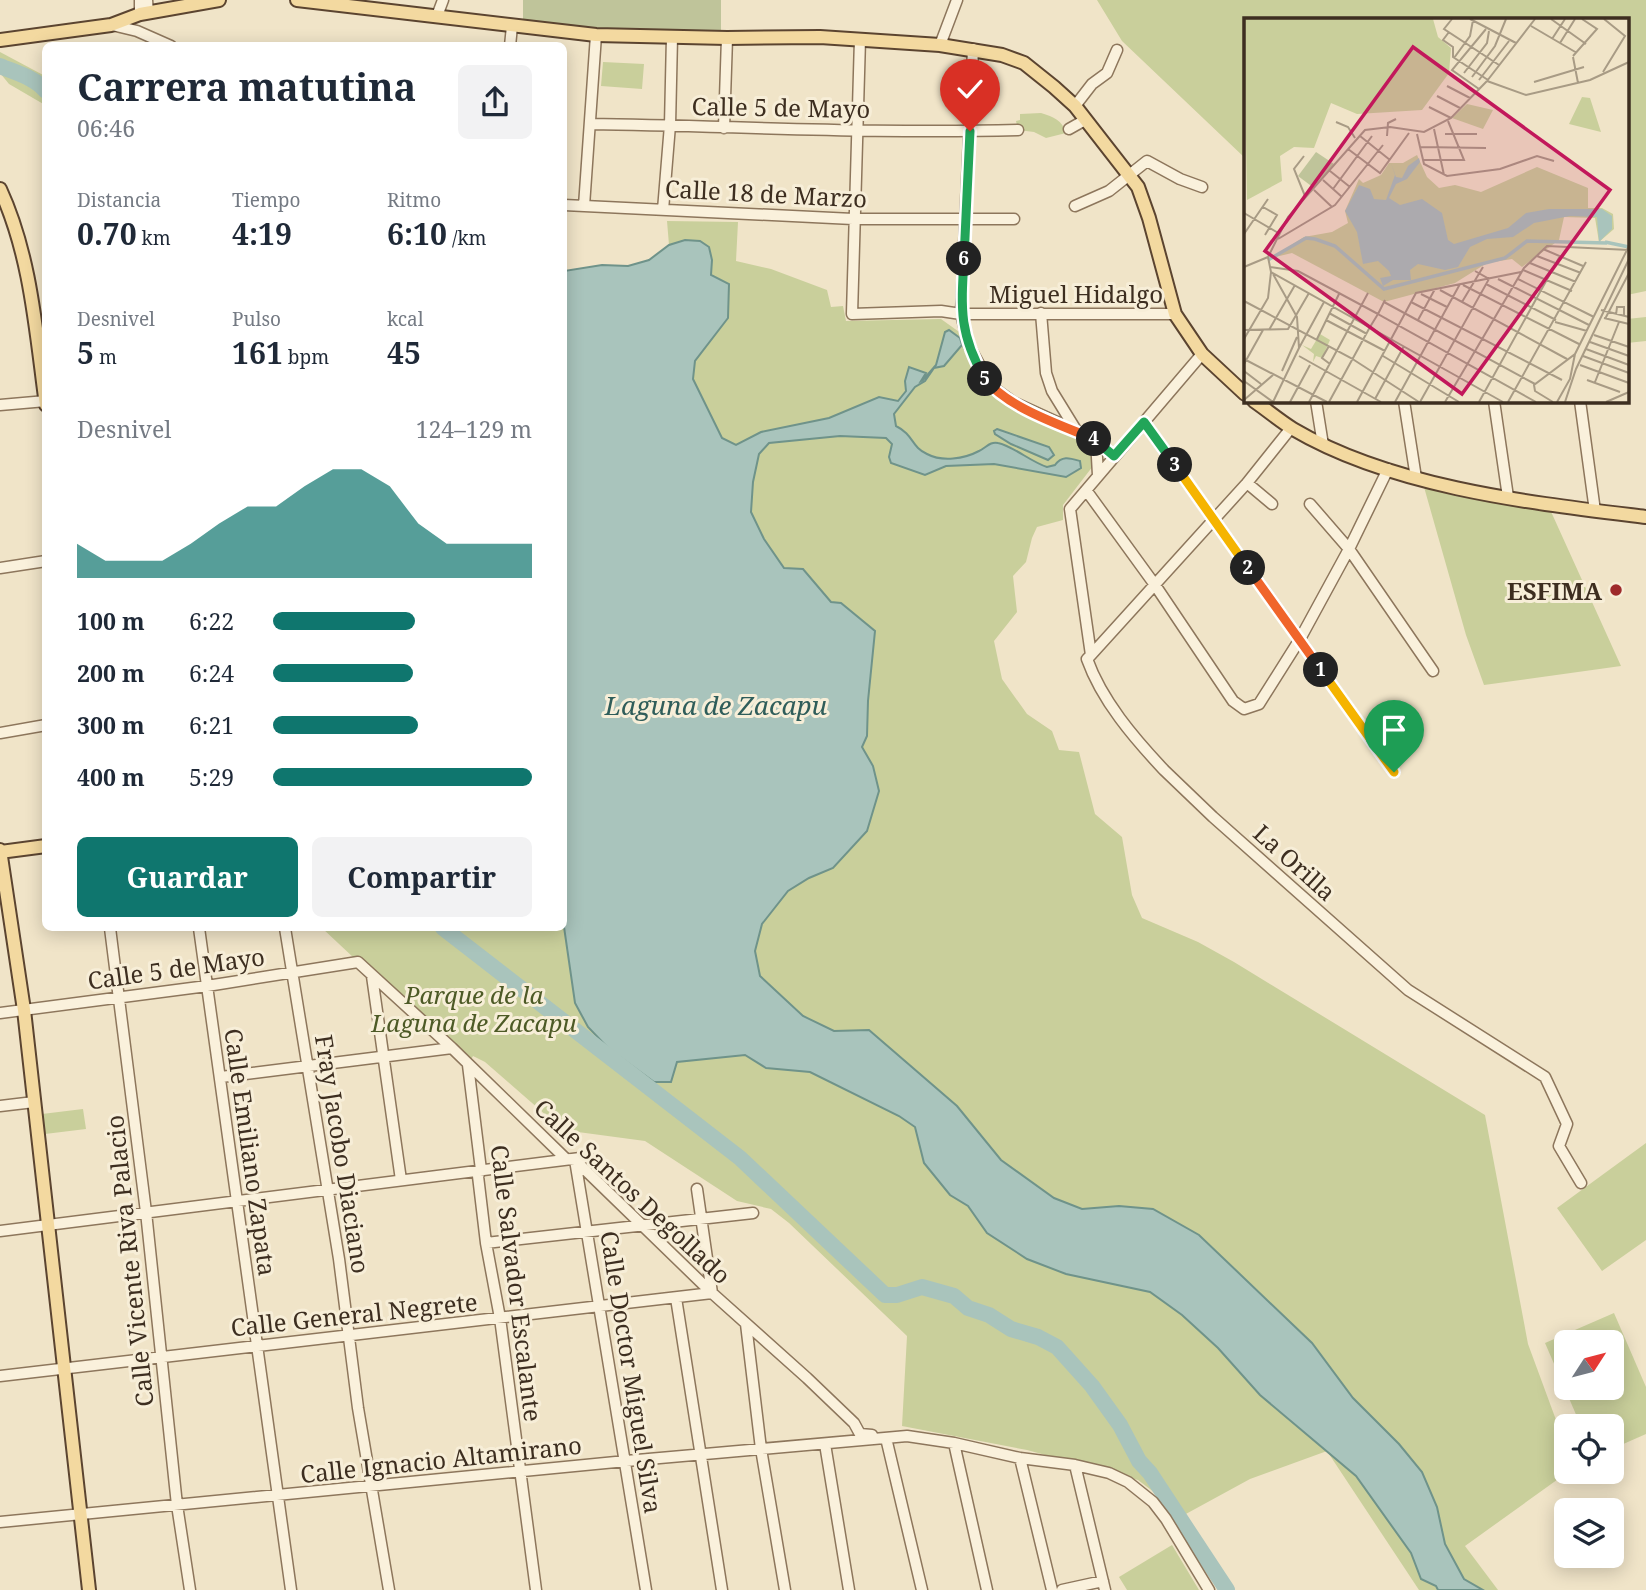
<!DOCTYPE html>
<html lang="es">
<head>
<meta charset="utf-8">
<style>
  body { margin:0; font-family:"Noto Serif",serif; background:#f2f2f3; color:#1f2937; height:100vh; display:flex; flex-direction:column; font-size:26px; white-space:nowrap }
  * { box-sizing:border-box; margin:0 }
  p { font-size:23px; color:#747a83 }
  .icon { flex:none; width:38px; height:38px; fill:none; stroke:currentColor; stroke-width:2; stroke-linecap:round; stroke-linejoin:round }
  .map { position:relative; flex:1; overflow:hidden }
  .sheet { position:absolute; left:42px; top:42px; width:525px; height:889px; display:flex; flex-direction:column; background:#fff; border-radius:10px; box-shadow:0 4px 18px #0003 }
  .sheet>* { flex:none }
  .needle { width:46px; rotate:54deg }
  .tools { position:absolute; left:1554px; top:1330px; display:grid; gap:14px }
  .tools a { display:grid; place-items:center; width:70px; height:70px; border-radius:10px; background:#fff; box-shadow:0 4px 18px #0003; font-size:35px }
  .pin { position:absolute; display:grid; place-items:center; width:60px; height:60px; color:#fff; margin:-72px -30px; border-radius:50% 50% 50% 0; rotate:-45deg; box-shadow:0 0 7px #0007 }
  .pin .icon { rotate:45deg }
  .km { position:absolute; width:35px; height:35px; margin:-18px; border-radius:50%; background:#222; color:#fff; font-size:19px; line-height:35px; text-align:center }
  .round { display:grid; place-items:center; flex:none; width:74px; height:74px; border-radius:10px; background:#f2f2f3 }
  .head { display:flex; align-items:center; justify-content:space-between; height:119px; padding:0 35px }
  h1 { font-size:38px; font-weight:700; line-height:52px }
  .metrics { display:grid; grid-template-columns:repeat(3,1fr); gap:10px; height:119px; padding:7px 35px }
  .metrics div { display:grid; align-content:center }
  .metrics b { font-size:30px; font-weight:700 }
  .metrics small { font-size:19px; font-weight:400 }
  .metrics p { font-size:19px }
  .chart { height:196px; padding:14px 35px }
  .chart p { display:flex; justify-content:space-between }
  .chart svg { width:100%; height:126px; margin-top:7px; fill:#0f766e; opacity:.7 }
  .primary-button { display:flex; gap:14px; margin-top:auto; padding:14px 35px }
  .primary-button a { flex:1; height:80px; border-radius:10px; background:#0f766e; color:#fff; font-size:28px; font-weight:700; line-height:80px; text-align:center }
  .primary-button a+a { background:#f2f2f3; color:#1f2937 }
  ul { padding:0 35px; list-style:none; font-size:23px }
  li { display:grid; grid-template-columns:112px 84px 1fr; align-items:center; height:52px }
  li i { height:18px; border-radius:9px; background:#0f766e }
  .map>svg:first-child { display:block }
  .green { fill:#c9cf9b; fill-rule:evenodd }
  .cemetery { fill:#bfc49a }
  .water { fill:#a9c4bc; stroke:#6f938a; stroke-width:2 }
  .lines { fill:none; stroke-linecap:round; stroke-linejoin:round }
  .river { stroke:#a9c4bc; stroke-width:16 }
  .minor-casing { stroke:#8d765c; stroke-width:13 }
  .major-casing { stroke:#5b4430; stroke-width:16 }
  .minor { stroke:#faf1dc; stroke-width:10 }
  .major { stroke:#f3d9a0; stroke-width:12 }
  .split-1-casing { stroke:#fff; stroke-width:14 }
  .split-2-casing { stroke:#fff; stroke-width:14 }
  .split-3-casing { stroke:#fff; stroke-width:14 }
  .split-4-casing { stroke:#fff; stroke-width:14 }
  .split-5-casing { stroke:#fff; stroke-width:14 }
  .split-6-casing { stroke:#fff; stroke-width:14 }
  .split-7-casing { stroke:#fff; stroke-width:14 }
  .split-1 { stroke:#f5b400; stroke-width:9 }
  .split-2 { stroke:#f0652b; stroke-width:9 }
  .split-3 { stroke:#f5b400; stroke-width:9 }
  .split-4 { stroke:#22a559; stroke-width:9 }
  .split-5 { stroke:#f0652b; stroke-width:9 }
  .split-6 { stroke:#22a559; stroke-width:9 }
  .split-7 { stroke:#22a559; stroke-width:9 }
  .poi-dot { fill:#9e2a2b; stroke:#f7eed8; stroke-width:2.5 }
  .labels { text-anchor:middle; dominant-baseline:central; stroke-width:6; stroke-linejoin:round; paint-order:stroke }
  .street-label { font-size:24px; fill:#3d2e20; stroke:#f7eed8 }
  .poi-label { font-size:24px; font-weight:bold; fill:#3d2e20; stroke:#f7eed8; text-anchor:end }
  .park-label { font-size:24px; font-style:italic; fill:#4d5a26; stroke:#f7eed8 }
  .water-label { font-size:26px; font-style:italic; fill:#2f5d5a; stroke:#f7eed8 }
  .inset-river { fill:none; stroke:#a9c4bc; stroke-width:3.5 }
  .inset-road { fill:none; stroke:#a89b85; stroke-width:2 }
  .view { fill:#c2185b; fill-opacity:0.15; stroke:#c2185b; stroke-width:3.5 }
  .inset-edge { fill:none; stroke:#3d2e20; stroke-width:3.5 }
</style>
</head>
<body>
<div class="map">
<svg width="1646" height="1590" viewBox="0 0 1646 1590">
  <rect width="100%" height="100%" fill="#f0e4c8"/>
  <!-- green -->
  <path class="green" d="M1097 0H1646V291L1627 295V19H1245V158L1122 41Z
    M0 52 45 76V105L9 84 0 73Z
    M603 62 644 64 642 89 601 86Z
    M1041 113C1054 117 1062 120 1066 133L1046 138 1034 132 1018 130 1016 121 1020 120V114Z
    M667 221 738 222 736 261 771 269 827 290 831 307 843 306 846 321 941 319 962 334 991 387 1093 439V466L1063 505V520L1037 527 1032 538 1026 562 1013 576 1017 612 994 641 1002 679 1027 714 1052 731 1059 750 1079 752 1095 814 1122 837 1132 895 1142 918 1198 942 1234 962 1485 1115 1528 1344 1566 1447 1568 1472 1465 1546 1498 1590H1419L1327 1451 1250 1479 1184 1515 1138 1480 1027 1450 902 1426 907 1336 789 1223 771 1209 737 1201 645 1141 563 1130 485 1062 473 1056 468 1065 322 928H564V271L602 265 628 266 649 260 669 245Z
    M1646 317V341L1627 343V319Z
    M1422 480 1548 505 1621 666 1484 685 1466 635Z
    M83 1109 86 1129 45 1134 42 1114Z
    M1646 1143V1240L1602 1271 1557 1208Z
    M1614 1313 1646 1387V1434L1612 1449V1426H1581L1545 1343ZM1566 1342H1612V1388H1566Z
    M1172 1545 1199 1590H1127L1119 1577Z"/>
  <!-- cemetery -->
  <path class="cemetery" d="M523 0H721V34L635 31 523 22Z"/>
  <!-- water -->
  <path class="water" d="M685 240 700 241 709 247 712 260 711 275 729 284 728 318 695 361 693 379 722 438 736 445 761 432 829 418 879 397 898 401 906 391 905 381 909 367 926 373 921 381 923 380 936 365 945 332 949 330 960 338 962 345 944 366 934 368 925 381 915 387 894 414 896 426C914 435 911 447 927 454 942 462 964 459 979 451 986 448 990 441 998 443 1013 446 1031 462 1047 467L1055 465C1062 455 1070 458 1080 461L1081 468 1066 477 994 464 946 466 925 475 891 463 889 457 892 444 886 438 840 436 769 443 759 454 753 482 751 512 764 539 784 568 803 569 831 602 841 603 875 631 868 701 867 736 862 747 873 766 879 791 867 831 833 868 809 878 788 891 762 924 755 951 760 976 803 1016 834 1031 869 1030 957 1106 1001 1160 1054 1198 1082 1209 1119 1206 1153 1209 1199 1235 1312 1343 1353 1398 1399 1444 1422 1472 1437 1507 1445 1544 1464 1579 1483 1590H1438L1436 1586 1421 1579 1411 1553 1356 1476 1260 1395 1218 1348 1182 1315 1150 1292 1066 1274 1027 1259 987 1233 968 1206 950 1195 924 1163 915 1127 899 1116 810 1072 766 1068 745 1055 677 1062 671 1082H654L609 1049 588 1027 575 1003 564 927V271L602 265 628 266 649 260 669 245Z
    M997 429 1049 447 1054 455 1048 460 1011 444 995 434 994 431Z"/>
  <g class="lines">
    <!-- river -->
    <path class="river" d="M0 66C16 73 34 77 46 91
      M443 928 740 1158 885 1295H897L922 1287 954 1296 968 1308 989 1315 1011 1329 1038 1337 1057 1347 1092 1386 1120 1425 1139 1461 1150 1473 1227 1590"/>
    <defs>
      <path id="minor" d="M140 0V14
        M147 0 148 13
        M437 16 443 0
        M112 25 137 31 171 46
        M860 39 852 314 941 311 961 314H1175
        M940 45 957 0
        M510 46 512 26
        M973 49 961 314 969 346 991 386 1013 402 1096 440 1114 456
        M1075 106 1092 84 1107 73 1117 50
        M591 124C733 126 875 134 1018 130
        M724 128 727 38
        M1069 129 1085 120
        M564 205 853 219H1014
        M584 206 596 35
        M1075 206 1109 191 1147 161 1180 179 1202 187
        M663 210 670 125 672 37
        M1041 313 1046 373 1052 391 1076 430
        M1202 354 1070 509 1091 655 1087 659C1102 701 1134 738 1164 770L1213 817 1408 990 1545 1077 1567 1124 1559 1146 1581 1183
        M1316 401 1323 445
        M1404 401 1416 478
        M1494 401 1508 497
        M1580 401 1595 511
        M0 405 46 401
        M1144 422 1394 772
        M1096 440 1098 475
        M1247 483 1272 504
        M1086 490 1155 585 1233 701 1244 709 1259 704 1300 639 1349 549 1388 469
        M1310 504 1349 549 1433 671
        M0 568 46 561
        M1091 655 1247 483 1291 428
        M0 733 46 725
        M110 928 146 1212 177 1505 190 1590
        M199 928 291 1590
        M285 928 339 1259 358 1408 389 1590
        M372 976 401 1180
        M0 1013 207 986 358 962 452 1048 566 1159 575 1160 712 1293 807 1378 854 1423 860 1434 872 1435
        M468 1065 481 1170 478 1176 486 1243 500 1318 536 1590
        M221 1077 452 1048
        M0 1106 34 1102
        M575 1160 646 1590
        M0 1231 588 1157
        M486 1243 753 1213
        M676 1298 722 1590
        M746 1324 761 1449 785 1590
        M0 1376 712 1293 697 1189
        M886 1438 922 1590
        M954 1443 987 1590
        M825 1444 849 1590
        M1020 1458 1052 1590
        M1075 1465 1105 1590
        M0 1522 626 1461 907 1436 954 1443 1020 1458 1075 1465 1109 1473 1128 1482 1153 1502 1166 1519 1209 1590
        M1062 1590 1103 1581"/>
      <path id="major" d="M297 0 596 35 727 38 820 37 940 45 1002 55 1024 63 1054 87 1075 106 1138 187 1149 218 1175 314 1202 354 1245 394
        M0 40 111 25 140 14 219 0
        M0 189C31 256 36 332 46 405
        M1254 401C1267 410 1280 421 1293 429 1393 488 1532 503 1646 517
        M0 850 24 1010 89 1590
        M0 852 46 846"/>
    </defs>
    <!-- minor casing -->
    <use href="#minor" class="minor-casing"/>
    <!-- major casing -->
    <use href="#major" class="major-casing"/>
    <!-- minor -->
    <use href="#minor" class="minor"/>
    <!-- major -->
    <use href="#major" class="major"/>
  </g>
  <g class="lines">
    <defs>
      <path id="split-1" d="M1321 670 1394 772"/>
      <path id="split-2" d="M1248 568 1321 670"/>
      <path id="split-3" d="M1175 465 1248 568"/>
      <path id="split-4" d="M1094 439 1114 456 1144 422 1175 465"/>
      <path id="split-5" d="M985 379C1008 408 1061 425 1094 439"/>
      <path id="split-6" d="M964 259C961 309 959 334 985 379"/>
      <path id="split-7" d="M964 259 970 131"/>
    </defs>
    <!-- split-1 casing -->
    <use href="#split-1" class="split-1-casing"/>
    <!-- split-2 casing -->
    <use href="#split-2" class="split-2-casing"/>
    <!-- split-3 casing -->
    <use href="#split-3" class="split-3-casing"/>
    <!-- split-4 casing -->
    <use href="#split-4" class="split-4-casing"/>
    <!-- split-5 casing -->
    <use href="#split-5" class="split-5-casing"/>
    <!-- split-6 casing -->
    <use href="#split-6" class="split-6-casing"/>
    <!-- split-7 casing -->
    <use href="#split-7" class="split-7-casing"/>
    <!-- split-1 -->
    <use href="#split-1" class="split-1"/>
    <!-- split-2 -->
    <use href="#split-2" class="split-2"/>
    <!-- split-3 -->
    <use href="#split-3" class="split-3"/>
    <!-- split-4 -->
    <use href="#split-4" class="split-4"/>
    <!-- split-5 -->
    <use href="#split-5" class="split-5"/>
    <!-- split-6 -->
    <use href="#split-6" class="split-6"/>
    <!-- split-7 -->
    <use href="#split-7" class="split-7"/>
  </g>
  <!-- markers -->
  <circle class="poi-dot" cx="1616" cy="590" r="7"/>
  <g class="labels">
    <!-- street labels -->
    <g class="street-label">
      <text transform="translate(781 107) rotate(1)">Calle 5 de Mayo</text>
      <text transform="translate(766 193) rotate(3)">Calle 18 de Marzo</text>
      <text x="1076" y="293">Miguel Hidalgo</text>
      <text transform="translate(1295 862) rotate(42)">La Orilla</text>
      <text transform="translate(176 968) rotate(-8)">Calle 5 de Mayo</text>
      <text transform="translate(251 1152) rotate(82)">Calle Emiliano Zapata</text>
      <text transform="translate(343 1154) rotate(81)">Fray Jacobo Diaciano</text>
      <text transform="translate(633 1191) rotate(43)">Calle Santos Degollado</text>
      <text transform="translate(129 1261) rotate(-96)">Calle Vicente Riva Palacio</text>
      <text transform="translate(517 1283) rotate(83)">Calle Salvador Escalante</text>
      <text transform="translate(354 1314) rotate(-6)">Calle General Negrete</text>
      <text transform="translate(632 1372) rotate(81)">Calle Doctor Miguel Silva</text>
      <text transform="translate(441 1459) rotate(-6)">Calle Ignacio Altamirano</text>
    </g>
    <!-- poi labels -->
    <g class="poi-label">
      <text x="1602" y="590">ESFIMA</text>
    </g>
    <!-- park labels -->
    <g class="park-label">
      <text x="474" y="994">Parque de la<tspan x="474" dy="28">Laguna de Zacapu</tspan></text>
    </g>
    <!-- water labels -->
    <g class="water-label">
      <text x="716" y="705">Laguna de Zacapu</text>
    </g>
  </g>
  <!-- overview -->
  <g transform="translate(1244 18)">
    <rect width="385" height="385" fill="#f0e4c8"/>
    <path d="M0 1H189L194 19 207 30 205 55 178 92 113 96 87 85 70 130 50 129 36 138 38 163 3 182ZM338 79 346 80 357 114 325 106ZM223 86 249 92 239 111 208 100ZM173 137 183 159 195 170 211 167 237 174 293 149 344 170V190H358L369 196 370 211 355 224 351 200 320 199 315 222 278 249 268 241 243 245 211 265 140 284 48 235 27 240 60 219 88 214 104 205 101 193 115 161 119 165 137 157 145 145H159ZM76 316 86 322 78 340 72 338 69 344 70 336 58 327 67 331Z" fill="#c9cf9b"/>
    <path d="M72 134 90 146 70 170 54 158Z" fill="#bfc49a"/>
    <path d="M175 140 176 144 163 161 152 166 145 180 156 187 178 181 198 195 204 222 210 226 264 210 282 195 305 191H358L368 198V211L355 224 353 199 326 198 290 205 269 219 243 221 226 229 214 249 201 252 174 246 166 252 167 262H149L139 268 136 260 147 258 145 253 134 243 119 246 113 214 101 193 115 167 126 171 130 181 142 182 151 157 147 145 152 159 158 160 164 148Z" fill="#a9c4bc"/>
    <path class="inset-river" d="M361 224 385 229M24 242 62 220 71 221 91 228 140 271 261 240 283 223 363 225"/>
    <path class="inset-road" d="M208 1 200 11 255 47M226 1 272 25M307 1 342 26M287 8 333 35M205 14 199 22 209 29V39L244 62M308 21 321 1M316 25 331 1M329 38 353 11 338 1M329 39 334 65M210 40 226 18 229 2M359 54 381 18 360 1M220 55 243 25 245 13M228 59 251 28 262 1M235 62 265 23M243 63 291 1M290 64 340 49M203 68 226 80M235 71 208 52 242 11M193 78 216 90M185 89 207 100M92 104 104 109 111 120M190 111 200 157M173 116 180 146 203 158 256 151 293 138 310 143M201 116H233M116 118 146 142M143 118 144 105 152 101M176 129 242 130M104 131 136 155 165 115M60 138 50 151 61 178M179 142H220L204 103M86 153 106 169M79 162 98 179M89 171 128 118M70 172 88 189M19 189 33 197 21 217M0 195 36 216M0 216 24 181M34 221 91 187 139 127M299 231 339 248M293 238 337 255M286 245 332 264M0 249 24 239M26 249 54 253 134 296 126 309M279 252 328 273M254 261 345 307M274 261 350 299M242 266 312 302M219 267 335 326M196 272 323 341M177 276 203 289M141 282 134 296 292 384M0 283 107 340 175 384M140 284 291 366M167 284 318 362M218 284 239 249M357 292 385 299M85 295 123 316M372 297 373 289H380V299M360 300 385 306M361 301 385 255M82 302 141 333M174 302 191 271M311 304 343 313M0 312 44 311 65 275M25 312 51 267M350 317 385 329M0 321 24 280 27 254M73 321 95 276M346 324 385 338M85 328 78 340 86 346M55 330 80 284M342 331 385 347M55 338 137 384M139 338 215 384M339 338 385 355M0 341 83 384M0 346 19 312M336 347 385 365M0 353 17 366M38 353 53 319M343 362 376 374M0 363 29 384M351 364 375 304M131 381 160 328M0 382 29 357M29 384 55 330 53 299 29 256M46 384 66 347M65 384 124 275M85 384 126 309M113 384 172 275 277 254M151 384 216 266M176 384 245 261 231 253M201 384 280 250 303 228 385 232M235 384 316 238M259 384 27 254 24 239 44 199 121 112 146 109 180 114 207 100 243 63 282 77 346 62 385 44M264 384 342 244M309 384 291 373 290 367 331 336 385 228M313 384 326 361 331 336M321 384 332 351 385 241M362 384 385 374"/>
    <path class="view" d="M169 29 366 172 218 376 21 233Z"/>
    <rect width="385" height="385" class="inset-edge"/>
  </g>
</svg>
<div class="tools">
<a><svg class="needle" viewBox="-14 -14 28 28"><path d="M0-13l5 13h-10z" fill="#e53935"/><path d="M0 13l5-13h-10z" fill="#747a83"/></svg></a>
<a><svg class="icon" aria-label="locate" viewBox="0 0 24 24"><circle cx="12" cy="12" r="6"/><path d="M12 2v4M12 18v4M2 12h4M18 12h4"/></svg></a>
<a><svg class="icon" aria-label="layers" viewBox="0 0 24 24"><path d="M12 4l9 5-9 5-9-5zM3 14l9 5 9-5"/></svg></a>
</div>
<div class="pin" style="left:1394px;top:772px;background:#1e9e55"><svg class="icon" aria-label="arrive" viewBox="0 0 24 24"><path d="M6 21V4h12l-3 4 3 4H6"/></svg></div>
<div class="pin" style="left:970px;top:131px;background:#d93025"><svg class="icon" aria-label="check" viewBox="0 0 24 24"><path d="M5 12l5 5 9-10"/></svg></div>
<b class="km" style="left:1321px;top:670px">1</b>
<b class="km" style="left:1248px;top:568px">2</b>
<b class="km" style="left:1175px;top:465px">3</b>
<b class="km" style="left:1094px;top:439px">4</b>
<b class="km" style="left:985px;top:379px">5</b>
<b class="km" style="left:964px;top:259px">6</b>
<section class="sheet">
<div class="head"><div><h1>Carrera matutina</h1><p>06:46</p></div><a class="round"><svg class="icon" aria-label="share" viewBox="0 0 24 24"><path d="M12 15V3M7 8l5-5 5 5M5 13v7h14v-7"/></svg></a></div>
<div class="metrics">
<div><p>Distancia</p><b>0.70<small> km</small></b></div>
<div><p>Tiempo</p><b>4:19</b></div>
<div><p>Ritmo</p><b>6:10<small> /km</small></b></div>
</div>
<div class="metrics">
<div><p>Desnivel</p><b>5<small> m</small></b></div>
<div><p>Pulso</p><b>161<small> bpm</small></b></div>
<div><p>kcal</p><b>45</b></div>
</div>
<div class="chart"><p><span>Desnivel</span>124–129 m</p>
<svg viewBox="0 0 160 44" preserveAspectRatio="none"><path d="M0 44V32L10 38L20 38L30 38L40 32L50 25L60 19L70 19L80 12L90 6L100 6L110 12L120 25L130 32L140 32L150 32L160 32V44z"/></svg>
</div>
<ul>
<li><b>100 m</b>6:22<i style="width:55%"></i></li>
<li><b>200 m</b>6:24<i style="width:54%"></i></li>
<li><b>300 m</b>6:21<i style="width:56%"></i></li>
<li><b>400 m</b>5:29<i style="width:100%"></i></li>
</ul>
<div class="primary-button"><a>Guardar</a><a>Compartir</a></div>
</section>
</div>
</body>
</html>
